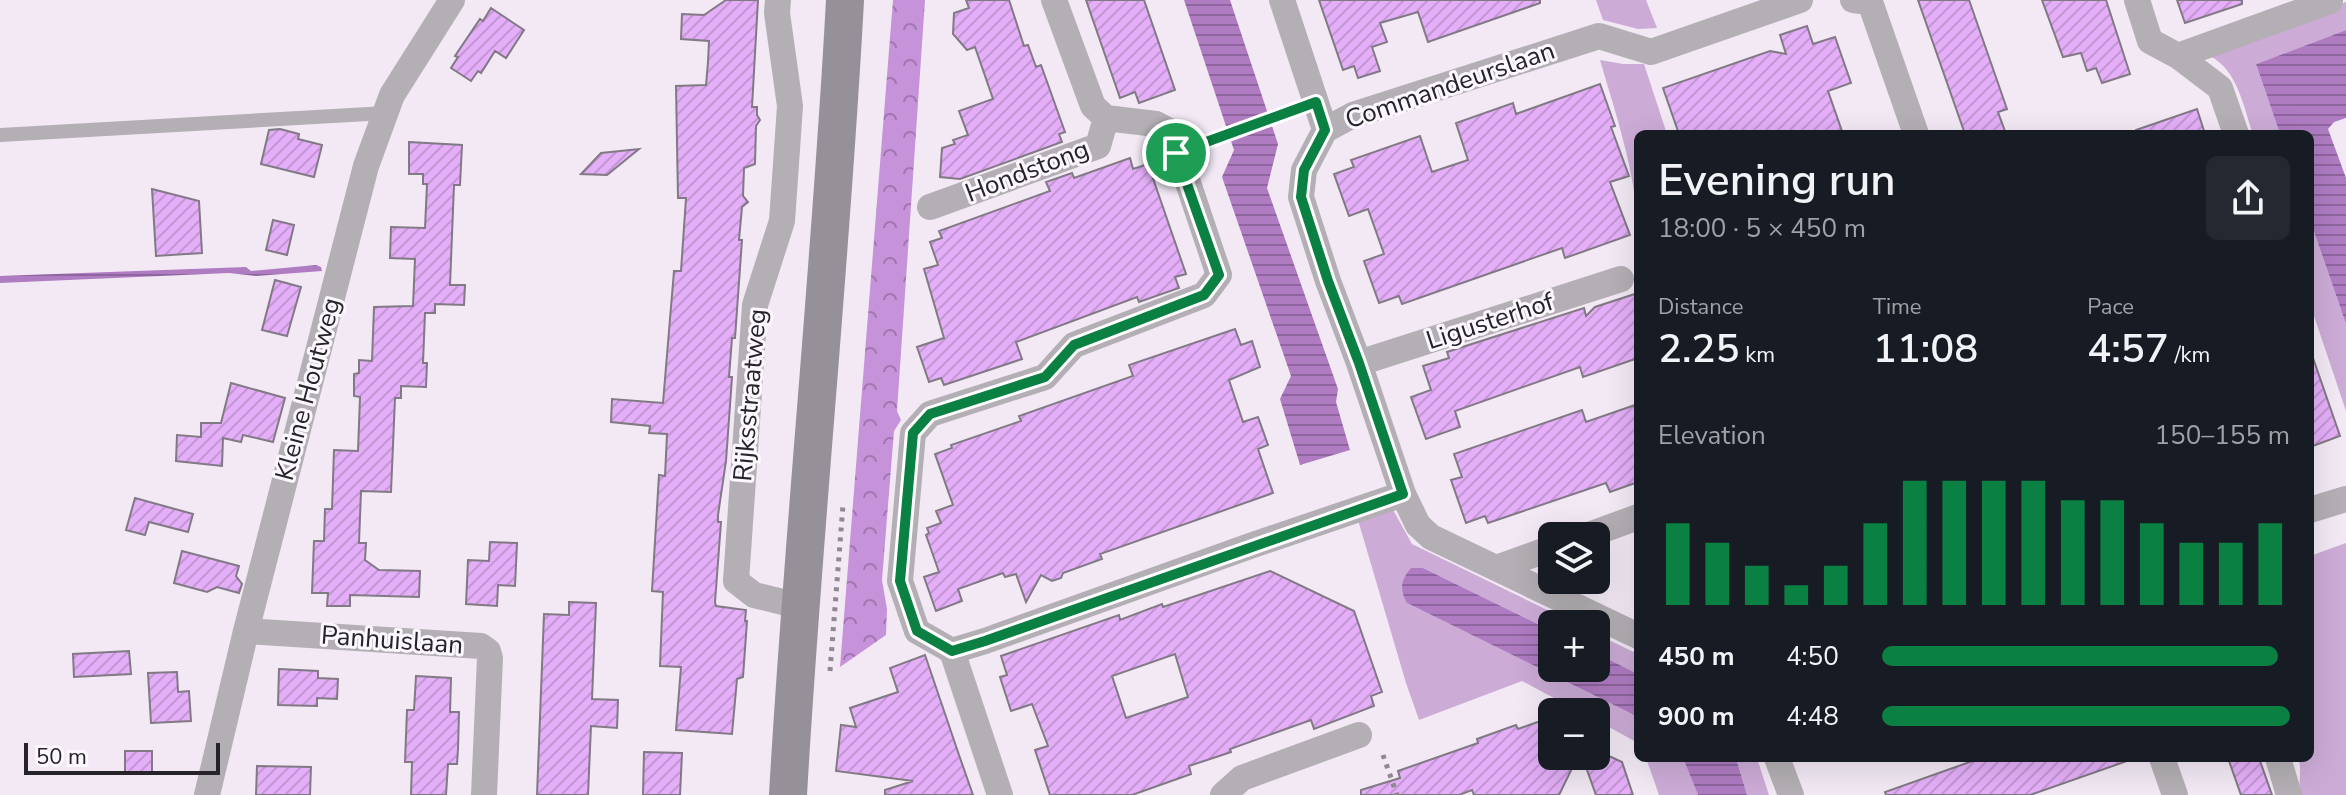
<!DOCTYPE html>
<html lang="en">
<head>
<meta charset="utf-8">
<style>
  body { margin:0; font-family:"Nunito Sans",sans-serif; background:#242831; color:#f1f3f6; height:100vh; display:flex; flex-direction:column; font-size:30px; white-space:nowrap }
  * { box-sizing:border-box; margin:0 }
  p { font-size:26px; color:#9ea1a6 }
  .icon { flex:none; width:44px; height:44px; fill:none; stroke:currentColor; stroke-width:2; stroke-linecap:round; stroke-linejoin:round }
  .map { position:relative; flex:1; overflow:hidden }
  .panel { position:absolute; left:1634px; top:130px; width:680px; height:632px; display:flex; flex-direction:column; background:#171b24; border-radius:12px; box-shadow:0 8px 32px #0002 }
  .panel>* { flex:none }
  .tools { position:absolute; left:1538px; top:522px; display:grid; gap:16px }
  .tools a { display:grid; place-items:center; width:72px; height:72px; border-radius:12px; background:#171b24; box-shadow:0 8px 32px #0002; font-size:40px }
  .scale { position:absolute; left:24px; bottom:20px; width:196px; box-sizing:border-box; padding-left:8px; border:4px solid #272429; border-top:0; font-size:22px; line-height:28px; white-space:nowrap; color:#272429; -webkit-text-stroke:6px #fcf8fd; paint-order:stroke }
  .pin { position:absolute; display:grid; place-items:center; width:68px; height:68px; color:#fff; margin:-34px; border:4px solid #fff; border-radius:50%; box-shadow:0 2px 8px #0007 }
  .round { display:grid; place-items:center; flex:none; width:84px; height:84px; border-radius:12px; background:#242831 }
  .head { display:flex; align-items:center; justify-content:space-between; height:136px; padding:0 24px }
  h1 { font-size:44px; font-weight:600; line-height:60px }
  .figures { display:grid; grid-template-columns:repeat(3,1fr); gap:12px; height:136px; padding:8px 24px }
  .figures div { display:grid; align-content:center }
  .figures b { font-size:40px; font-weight:600 }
  .figures small { font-size:22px; font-weight:400 }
  .figures p { font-size:22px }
  .chart { height:224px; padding:16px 24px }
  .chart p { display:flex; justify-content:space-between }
  .chart svg { width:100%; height:144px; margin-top:8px; stroke:#0b8043; stroke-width:6 }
  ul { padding:0 24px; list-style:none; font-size:26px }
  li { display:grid; grid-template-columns:128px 96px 1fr; align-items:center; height:60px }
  li i { height:20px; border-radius:10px; background:#0b8043 }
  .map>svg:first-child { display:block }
  .grass { fill:#ccacd7 }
  .forest { fill:url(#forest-crowns) }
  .water { fill:url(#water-rules) }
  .building { fill:url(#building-hatch); stroke:#817984; stroke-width:2; fill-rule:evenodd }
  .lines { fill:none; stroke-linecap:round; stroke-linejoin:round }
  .path { stroke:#8e8890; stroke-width:5; stroke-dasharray:4 6; stroke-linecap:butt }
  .lane { stroke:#b3afb4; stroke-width:14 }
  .street { stroke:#b3afb4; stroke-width:26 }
  .secondary { stroke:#969198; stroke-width:38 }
  .route-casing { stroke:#fff; stroke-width:16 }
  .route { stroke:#0b8043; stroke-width:10 }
  .labels { text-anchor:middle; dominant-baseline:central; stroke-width:6; stroke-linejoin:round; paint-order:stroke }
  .street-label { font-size:26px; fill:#272429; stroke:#fcf8fd }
</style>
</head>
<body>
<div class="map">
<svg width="2346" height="795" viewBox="0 0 2346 795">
  <defs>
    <pattern id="forest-crowns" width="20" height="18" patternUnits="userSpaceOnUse" patternTransform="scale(2)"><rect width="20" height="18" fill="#c692d9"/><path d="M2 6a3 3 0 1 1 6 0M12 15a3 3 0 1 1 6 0" fill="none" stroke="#a177b0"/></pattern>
    <pattern id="water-rules" width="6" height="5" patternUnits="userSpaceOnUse" patternTransform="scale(2)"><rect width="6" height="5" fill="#af7cc2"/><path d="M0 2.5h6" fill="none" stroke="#8e659e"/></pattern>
    <pattern id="building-hatch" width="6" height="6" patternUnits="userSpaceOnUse" patternTransform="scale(2)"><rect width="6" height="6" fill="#e4aff8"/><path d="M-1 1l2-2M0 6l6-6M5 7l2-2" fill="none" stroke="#c496d5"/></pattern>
  </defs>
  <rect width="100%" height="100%" fill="#f2e9f5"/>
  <!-- grass -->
  <path class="grass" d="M1596 0H1646L1657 28 1638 29 1603 20Z
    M2346 2V30L2256 64 2280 134H2253C2243 106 2238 71 2210 56Z
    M1600 60 1623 64H1644L1667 134H1638V228C1635 170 1616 115 1600 60Z
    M2310 220 2346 324V411L2310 304Z
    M1392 508 1412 544 1576 624H1552V631L1423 568 1407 603 1638 717V743L1596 720V712H1580L1522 681 1419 720 1406 683 1358 520Z
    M2346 543V795H2301C2297 782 2303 771 2298 758H2310V556Z
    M1596 634 1638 654V674L1596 653Z
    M1646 758H1683L1698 795H1659Z
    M1736 758H1757L1769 795H1747Z"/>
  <!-- forest -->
  <path class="forest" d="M893 0H925L897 411 901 420 894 431 882 580 887 609 886 635 840 667Z"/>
  <!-- water -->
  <path class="water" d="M1184 0H1230L1278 144 1267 188 1338 389 1336 402 1350 450 1300 465 1280 399 1291 376 1222 177 1234 150Z
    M2346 30V118L2334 122 2328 129 2346 178V324L2310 220V134H2280L2256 64Z
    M316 265 321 267 322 271 256 276 229 273 0 283V276L246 267 251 271Z
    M1411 568H1423L1552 631V668H1596V653L1638 674V717L1407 603C1399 589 1401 580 1411 568Z
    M1683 758H1736L1747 795H1698Z"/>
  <!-- building -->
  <path class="building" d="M726 0H758L752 107H757V115L760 120 756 126 755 164 744 168 743 196 748 202 742 207 739 240H742L735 338H732L729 377H732L726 461 718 515V522H721L715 602 716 606 746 610 745 621H747L743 677 737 679 732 734 676 730 681 667 660 666 663 592 652 591 659 475 665 476 667 434 649 433 650 426 611 422 612 399 663 403 674 271H681L686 198H678L676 86 706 85 708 62 709 41 681 39 682 14 704 15Z
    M966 0H1009L1024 46 1028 45 1036 67 1041 65 1065 132 1059 134 1062 142 960 179 940 177 942 148 955 144 953 140 968 135 959 111 993 99 975 47 967 50 953 34 954 13 969 8Z
    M1086 0H1144L1175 90 1139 103 1135 92 1120 98Z
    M1319 0H1540V3L1428 42 1418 12 1380 23 1387 42 1372 47 1380 71 1358 78 1354 66 1343 70Z
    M1918 0H1969L2007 109 1998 112 2006 134H1965Z
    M2042 0H2106L2130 74 2102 83 2096 68 2087 71 2081 53 2063 57Z
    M2177 0H2242V4L2185 23Z
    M491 8 524 30 506 58 495 51 481 73 478 71 471 81 451 68 458 57 455 56 480 19 483 21Z
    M1807 26 1813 44 1835 37 1851 83 1828 91 1843 134H1679L1663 88 1770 51 1786 54 1780 35Z
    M1600 84 1615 126 1611 127 1629 176 1610 182 1630 235 1565 258 1562 248 1402 304 1399 296 1379 303 1364 261 1384 254 1368 209 1349 216 1334 174 1354 167 1351 160 1420 136 1432 172 1468 160 1456 123 1513 103 1516 114Z
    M2197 109 2205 134H2136V130Z
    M280 129 299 134 298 139 322 145 314 177 261 164 269 130Z
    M409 142 462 145 460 185H454L450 285H465L464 305 435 304V313H425L423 363H427L426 387 401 386V398H395L391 492 361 491 359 543H366L365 560 379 570 420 571 419 597 350 595V606H327L328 593H312L314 541H324L325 509H332L334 450 358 451 360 397 354 396V374L359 373V360L372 361 374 307 413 306 415 259 390 258 391 227 425 228 427 184H423V174H409Z
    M639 149 607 175 581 174 601 153Z
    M1130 158 1133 169 1148 164 1186 274 1175 277 1179 288 1139 302 1137 297 1016 342 1022 359 944 385 941 378 929 382 917 347 944 338 924 269 938 265 930 242 942 238 939 231 1050 191 1046 182 1072 173 1074 178Z
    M152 189 199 201 202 253 156 256Z
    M273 220 294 225 287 255 266 250Z
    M275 280 301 287 287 336 262 330Z
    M1638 293V358L1583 377 1580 367 1455 411 1460 427 1426 439 1411 397 1431 390 1423 366 1449 358 1447 352 1584 308 1586 316 1595 307Z
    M1235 329 1241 345 1252 341 1260 367 1229 380 1243 422 1258 417 1268 445 1258 449 1273 493 1100 554 1102 559 1063 573 1061 578 1052 581 1041 575 1026 602 1016 574 1005 577 1003 573 958 589 962 601 936 611 924 577 939 572 926 535 929 533 927 528 941 523 936 511 953 505 935 454 952 448 951 445 1021 421 1019 416 1133 376 1129 365Z
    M2313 358 2340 436 2310 447V359Z
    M231 383 285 398 273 442 243 435 241 442 223 438 222 466 176 461 177 435 201 437V423H221Z
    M1638 404V482L1610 492 1606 483 1488 523 1485 516 1466 523 1451 480 1462 477 1454 454 1582 410 1586 422Z
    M135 498 193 514 188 532 149 522 145 535 126 530Z
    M490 542 517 543 515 586 498 585 497 606 466 604 468 560 489 561Z
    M182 551 239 566 236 576 242 584 239 593 217 587 207 592 174 583Z
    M1270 571 1354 611 1382 692 1371 696 1374 706 1314 729 1311 720 1230 749 1231 752 1189 766 1191 774 1132 795H1050L1035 750 1048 746 1032 704 1011 711 1000 677 1007 675 1001 656 1119 615 1120 620 1162 604 1163 607ZM1175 654 1188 697 1126 718 1112 676Z
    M569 602 596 603 592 699 618 700 617 728 591 726 588 795H537L544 614 569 615Z
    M129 651 131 674 74 677 73 654Z
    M925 655 959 755 973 795H885V790L913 781 836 771 841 725 856 727 850 708 898 692 890 668Z
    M279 669 318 671V678L338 679 337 699 317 698V706L278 705Z
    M177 672 178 692 189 691 191 721 151 723 148 673Z
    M416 676 451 678 450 712H459L458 749 457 764H448L446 795H411L412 762H405L407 710H414Z
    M1552 717V756H1578L1559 795H1474L1472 790 1459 795H1361V790L1400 778 1398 771 1478 743 1477 739 1516 725 1518 729Z
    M1596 750 1622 762 1633 795H1596L1582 756H1596Z
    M125 751H152V772H125Z
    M644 752 682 753 680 795H643Z
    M1981 758H2126L2127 761 2030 795H1886L1885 792Z
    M2228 758H2259L2272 795H2241Z
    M257 766 311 767 310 795H256Z"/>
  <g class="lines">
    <!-- path -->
    <path class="path" d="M1200 145 1292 112
      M830 671 843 505
      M1383 755 1397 795"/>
    <!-- lane -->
    <path class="lane" d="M0 135 386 113"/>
    <!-- street -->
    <path class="street" d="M778 0 777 13 790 106 782 221 755 305 736 581 754 595 799 606
      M1282 0 1325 130
      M1853 0 1870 2 1916 134
      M2137 0 2150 41 2178 56 2220 88 2236 134
      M2178 56 2330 1
      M930 207 1098 146 1106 118
      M1359 363 1621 279
      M2310 510 2346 499
      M1586 536 1638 517
      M1499 567 1552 548
      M246 631 481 646 488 651 490 658 484 795
      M1638 636 1431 537 1418 525 1403 494 1359 363 1328 281 1301 197 1304 170 1325 130 1353 115 1599 36 1651 52 1800 0
      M952 651 917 631 900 581 913 433 930 414 1045 377 1074 345 1204 295 1219 275 1171 132 1156 124 1106 118 1093 106 1054 0
      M1777 758 1791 795
      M2162 758 2175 795
      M2278 758 2289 795
      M207 795 246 631 366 166 392 95 452 0
      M1000 795 952 651 985 641 1250 546 1403 494
      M1223 795 1242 778 1359 735"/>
    <!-- secondary -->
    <path class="secondary" d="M788 795C803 530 831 265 845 0"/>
  </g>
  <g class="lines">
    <defs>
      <path id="route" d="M1316 102 1325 130 1304 170 1301 197 1328 281 1359 363 1403 494 985 641 952 651 917 631 900 581 913 433 930 414 1045 377 1074 345 1204 295 1219 275 1176 153Z"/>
    </defs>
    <!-- route casing -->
    <use href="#route" class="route-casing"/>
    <!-- route -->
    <use href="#route" class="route"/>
  </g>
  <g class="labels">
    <!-- street labels -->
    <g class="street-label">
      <text transform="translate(1450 85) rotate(-19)">Commandeurslaan</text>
      <text transform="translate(1027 171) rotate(-21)">Hondstong</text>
      <text transform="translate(1490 321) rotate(-18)">Ligusterhof</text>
      <text transform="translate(308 389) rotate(-75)">Kleine Houtweg</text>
      <text transform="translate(750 395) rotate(-85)">Rijksstraatweg</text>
      <text transform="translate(392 640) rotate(4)">Panhuislaan</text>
    </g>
  </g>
</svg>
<div class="tools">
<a><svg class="icon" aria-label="layers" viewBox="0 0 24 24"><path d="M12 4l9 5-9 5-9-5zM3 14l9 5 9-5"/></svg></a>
<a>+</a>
<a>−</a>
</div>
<div class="scale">50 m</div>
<div class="pin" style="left:1176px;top:153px;background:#1e9e55"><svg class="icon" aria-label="arrive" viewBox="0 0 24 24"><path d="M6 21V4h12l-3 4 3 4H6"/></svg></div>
<section class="panel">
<div class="head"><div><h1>Evening run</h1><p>18:00 · 5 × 450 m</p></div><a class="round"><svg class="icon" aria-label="share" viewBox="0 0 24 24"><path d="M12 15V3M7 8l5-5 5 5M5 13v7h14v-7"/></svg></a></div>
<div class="figures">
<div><p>Distance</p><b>2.25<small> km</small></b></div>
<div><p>Time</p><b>11:08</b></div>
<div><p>Pace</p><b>4:57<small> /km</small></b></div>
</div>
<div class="chart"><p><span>Elevation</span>150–155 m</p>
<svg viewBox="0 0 160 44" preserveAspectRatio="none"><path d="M5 44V19M15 44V25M25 44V32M35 44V38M45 44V32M55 44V19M65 44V6M75 44V6M85 44V6M95 44V6M105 44V12M115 44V12M125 44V19M135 44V25M145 44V25M155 44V19"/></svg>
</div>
<ul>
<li><b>450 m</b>4:50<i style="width:97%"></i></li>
<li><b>900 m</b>4:48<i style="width:100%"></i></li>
</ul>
</section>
</div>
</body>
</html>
